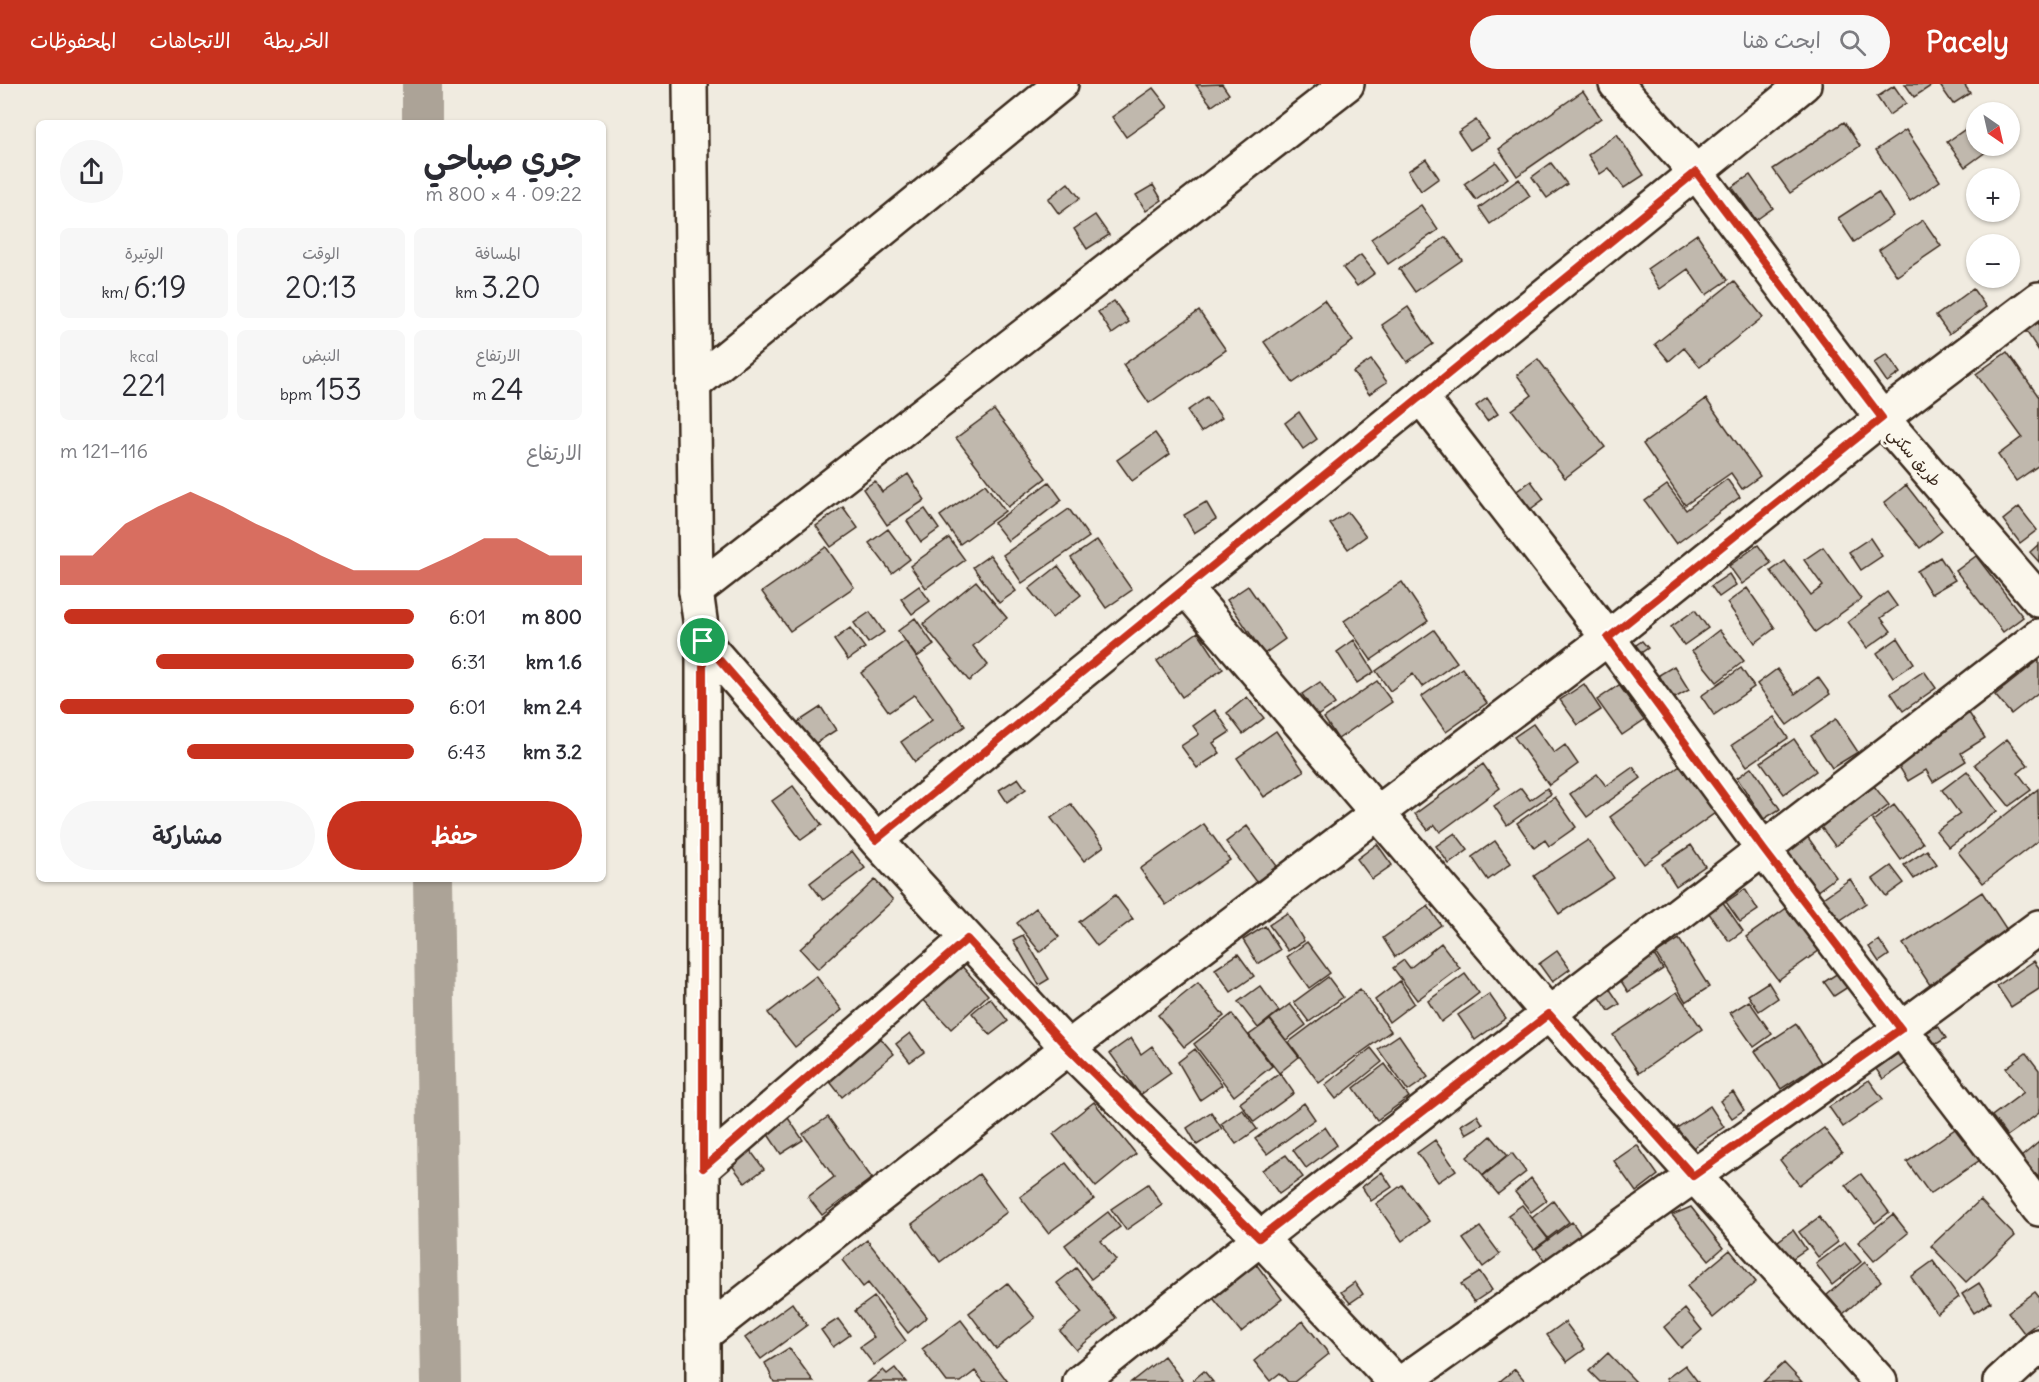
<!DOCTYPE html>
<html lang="ar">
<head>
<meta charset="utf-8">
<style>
  body { margin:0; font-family:Delius,"Playpen Sans Arabic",sans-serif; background:#f7f7f7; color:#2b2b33; direction:rtl; height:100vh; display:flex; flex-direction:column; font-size:22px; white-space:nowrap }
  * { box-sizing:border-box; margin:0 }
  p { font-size:20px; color:#7c7c81 }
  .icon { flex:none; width:33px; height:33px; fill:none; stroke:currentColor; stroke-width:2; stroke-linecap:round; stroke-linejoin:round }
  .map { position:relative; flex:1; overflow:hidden; direction:ltr }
  .details { position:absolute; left:36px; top:36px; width:570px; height:762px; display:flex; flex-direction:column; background:#fff; border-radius:9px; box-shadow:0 2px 4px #0004; direction:rtl }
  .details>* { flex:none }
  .needle { width:39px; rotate:146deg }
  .controls { position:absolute; left:1966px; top:18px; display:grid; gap:12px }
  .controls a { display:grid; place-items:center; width:54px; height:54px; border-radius:50%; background:#fff; box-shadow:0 2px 4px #0004; font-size:30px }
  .pin { position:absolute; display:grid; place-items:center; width:51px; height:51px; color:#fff; margin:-26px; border:3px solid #fff; border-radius:50%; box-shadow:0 2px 6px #0007 }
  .round { display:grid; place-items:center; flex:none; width:63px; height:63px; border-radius:32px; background:#f7f7f7 }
  .overview { display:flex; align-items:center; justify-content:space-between; height:102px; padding:0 24px }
  h1 { font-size:33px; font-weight:600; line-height:45px }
  .metrics { display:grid; grid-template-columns:repeat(3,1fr); gap:9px; height:102px; padding:6px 24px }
  .metrics div { display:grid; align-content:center; border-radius:9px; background:#f7f7f7; text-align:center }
  .metrics b { font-size:30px; font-weight:600 }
  .metrics small { font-size:16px; font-weight:400 }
  .metrics p { font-size:16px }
  .chart { height:168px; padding:12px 24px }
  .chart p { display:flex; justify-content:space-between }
  .chart svg { width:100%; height:108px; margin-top:6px; fill:#c8321e; opacity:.7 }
  .button { display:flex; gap:12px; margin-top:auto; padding:12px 24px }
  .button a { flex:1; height:69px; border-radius:36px; background:#c8321e; color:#fff; font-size:24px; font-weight:600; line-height:69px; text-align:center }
  .button a+a { background:#f7f7f7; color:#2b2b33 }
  ul { padding:0 24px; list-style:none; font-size:20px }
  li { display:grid; grid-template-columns:96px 72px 1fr; align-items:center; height:45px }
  li i { height:15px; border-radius:8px; background:#c8321e }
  header { display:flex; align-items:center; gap:36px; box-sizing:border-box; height:84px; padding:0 30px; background:#c8321e; color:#fff }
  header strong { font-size:28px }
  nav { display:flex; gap:33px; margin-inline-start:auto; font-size:21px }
  .search { width:420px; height:54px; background:#f7f7f7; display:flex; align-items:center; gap:15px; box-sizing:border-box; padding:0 21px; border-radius:33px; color:#7c7c81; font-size:22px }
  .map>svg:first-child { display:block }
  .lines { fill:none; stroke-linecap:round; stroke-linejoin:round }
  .canal { stroke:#aca397; stroke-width:40 }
  .building { fill:#c0b8ad; stroke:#3b2a1e; stroke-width:1.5 }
  .street-casing { stroke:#3b2a1e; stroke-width:38 }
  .secondary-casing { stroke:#3b2a1e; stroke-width:38 }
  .street { stroke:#fbf7ec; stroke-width:33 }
  .secondary { stroke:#fbf7ec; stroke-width:33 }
  .route-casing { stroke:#fff; stroke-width:12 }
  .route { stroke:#c8321e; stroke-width:8 }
  .labels { text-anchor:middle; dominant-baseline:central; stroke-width:6; stroke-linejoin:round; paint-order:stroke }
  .street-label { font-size:16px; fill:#3b2a1e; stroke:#fbf7ec }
</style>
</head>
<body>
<header>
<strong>Pacely</strong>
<div class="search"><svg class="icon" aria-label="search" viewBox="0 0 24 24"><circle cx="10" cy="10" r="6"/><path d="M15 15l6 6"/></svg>ابحث هنا</div>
<nav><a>الخريطة</a><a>الاتجاهات</a><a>المحفوظات</a></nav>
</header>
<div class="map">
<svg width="2039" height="1298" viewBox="0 0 2039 1298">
  <rect width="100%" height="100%" fill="#f0ebe0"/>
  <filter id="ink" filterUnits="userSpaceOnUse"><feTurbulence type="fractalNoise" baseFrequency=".0167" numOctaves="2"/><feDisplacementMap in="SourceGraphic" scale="12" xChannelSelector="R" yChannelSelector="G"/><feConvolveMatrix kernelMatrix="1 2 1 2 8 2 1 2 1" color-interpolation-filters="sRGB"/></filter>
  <g filter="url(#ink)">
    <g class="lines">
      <!-- canal -->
      <path class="canal" d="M422 0V39
        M433 795 441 1298"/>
    </g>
    <!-- building -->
    <path class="building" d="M1222 0 1229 10 1212 22 1196 1Z
      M1905 0H1934L1914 13Z
      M1939 0H1964L1970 9 1953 20Z
      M1894 2 1906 19 1889 31 1877 13Z
      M1153 4 1168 23 1126 53 1112 33Z
      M1583 7 1601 34 1517 92 1499 65Z
      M1476 36 1489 54 1470 66 1458 48Z
      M1977 37V62H1994L1965 83 1947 58Z
      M1844 38 1860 62 1790 109 1773 85Z
      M1906 46 1940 97 1910 117 1876 66Z
      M1617 50 1644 91 1624 104 1609 84 1600 90 1588 71Z
      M1426 75 1439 94 1421 107 1408 87Z
      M1496 78 1508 94 1476 116 1464 100Z
      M1551 79 1567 100 1547 114 1532 93Z
      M1750 91 1773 124 1756 136 1732 103Z
      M1519 95 1530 112 1490 140 1479 124Z
      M1068 99 1080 114 1059 130 1048 115Z
      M1153 101 1162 116 1146 127 1136 111Z
      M1878 108 1893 132 1854 158 1838 134Z
      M1421 121 1438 146 1388 180 1371 155Z
      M1095 131 1109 151 1087 165 1074 145Z
      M1923 136 1941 162 1897 192 1879 166Z
      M1697 150 1728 196 1706 211 1688 185 1660 205 1647 185Z
      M1446 153 1462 176 1415 208 1399 185Z
      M1361 171 1375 189 1357 202 1343 184Z
      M1734 197 1763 233 1700 283 1684 264 1669 277 1655 260Z
      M1973 205 1986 223 1949 250 1936 232Z
      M1324 216 1353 257 1293 299 1264 258Z
      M1114 217 1129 238 1112 250 1098 228Z
      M1408 223 1433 260 1407 278 1382 241Z
      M1199 227 1226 266 1149 319 1123 281Z
      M2039 238V267L2026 247Z
      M2007 268 2039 313V381L2016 397 1998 371 2022 353 1976 290Z
      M1887 270 1900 289 1887 298 1874 279Z
      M1538 275 1605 363 1565 394 1512 326 1532 311 1517 291Z
      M1371 276 1387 298 1369 310 1353 288Z
      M1207 313 1222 334 1201 348 1187 327Z
      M1487 314 1498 330 1487 337 1476 322Z
      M1706 315 1760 392 1742 405 1731 389 1685 421 1643 360Z
      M994 326 1046 394 1008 423 956 354Z
      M1299 328 1317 355 1303 365 1285 339Z
      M1155 349 1170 370 1132 397 1117 376Z
      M908 390 925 416 887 441 863 405 875 397 882 408Z
      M1727 395 1740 413 1676 460 1645 417 1667 401 1686 426Z
      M1531 397 1544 415 1528 427 1514 409Z
      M1049 398 1062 416 1008 457 994 439Z
      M985 400 1005 427 960 460 940 432Z
      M1906 401 1942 447 1920 464 1884 419Z
      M1206 418 1216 435 1194 449 1184 431Z
      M843 423 858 444 831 463 816 442Z
      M2019 423 2037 446 2020 459 2003 436Z
      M925 425 939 445 921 458 907 437Z
      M1069 425 1089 453 1022 499 1003 471Z
      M1348 428 1366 452 1348 465 1330 440Z
      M888 445 910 475 892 489 869 459Z
      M949 454 965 476 926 504 910 482Z
      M1870 454 1882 472 1861 486 1849 468Z
      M1097 456 1132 506 1106 524 1071 474Z
      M2039 460V478L2030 468Z
      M1758 461 1771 479 1742 500 1729 482Z
      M826 463 854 503 790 547 762 508Z
      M1823 463 1861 515 1815 548 1771 487 1785 477 1811 511 1823 502 1804 476Z
      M990 471 1016 507 999 519 973 483Z
      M1976 472 2023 533 2003 548 1956 487Z
      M1940 473 1955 496 1931 510 1917 487Z
      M1058 482 1081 511 1052 534 1029 505Z
      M1729 490 1736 501 1719 513 1711 502Z
      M976 497 1007 534 973 562 988 581 969 597 923 540Z
      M1402 498 1428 537 1371 576 1344 537Z
      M919 502 930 517 912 530 901 515Z
      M1248 502 1285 555 1264 570 1227 516Z
      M1747 504 1775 544 1755 559 1727 519Z
      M1887 508 1897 522 1881 534 1891 547 1867 564 1848 538Z
      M1695 526 1708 544 1684 561 1671 543Z
      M870 528 884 548 868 559 854 539Z
      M915 534 934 561 917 573 898 547Z
      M850 544 865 564 848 576 834 556Z
      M1434 546 1457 578 1422 603 1413 590 1390 607 1376 587Z
      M1719 546 1744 577 1717 598 1692 567Z
      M1198 548 1223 585 1182 613 1157 577Z
      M1898 554 1914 579 1893 593 1877 569Z
      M1354 556 1374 588 1357 599 1337 568Z
      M905 557 965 642 915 678 901 658 932 636 914 611 889 628 861 589Z
      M1642 557 1648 564 1635 573 1630 565Z
      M2039 576V608L2011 630 1995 611Z
      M1674 582 1689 606 1673 615 1659 591Z
      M1462 584 1487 619 1446 648 1421 613Z
      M1741 584 1754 603 1714 631 1701 612Z
      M1777 585 1795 610 1818 593 1830 610 1787 641 1757 600Z
      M1924 587 1936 604 1903 627 1891 609Z
      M1377 597 1392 618 1338 655 1324 634Z
      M1320 598 1335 620 1317 632 1302 610Z
      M1584 600 1601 626 1578 641 1560 616Z
      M1619 601 1644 636 1622 651 1597 616Z
      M1247 613 1264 634 1243 650 1227 629Z
      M821 623 836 646 813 661 798 638Z
      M1215 626 1230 648 1213 659 1220 669 1197 684 1181 662 1199 650 1193 642Z
      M1969 629 1985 654 1961 669 1966 677 1933 698 1926 686 1908 697 1895 676Z
      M1774 633 1788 654 1747 682 1732 661Z
      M1836 635 1858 668 1832 684 1811 652Z
      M1533 640 1554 669 1565 661 1578 680 1549 701 1514 653Z
      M1276 647 1304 687 1264 713 1237 674Z
      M1794 655 1816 687 1784 710 1761 678Z
      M2007 655 2028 681 2018 689 2031 706 2009 722 1975 680Z
      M1483 680 1500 704 1440 748 1435 741 1428 746 1415 730Z
      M1680 682 1715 729 1644 780 1610 733Z
      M1633 683 1641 694 1587 733 1570 710 1597 690 1606 702Z
      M1752 683 1780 725 1764 735 1737 694Z
      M1967 687 1997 727 1949 763 1936 747 1960 730 1942 706Z
      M1018 694 1026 705 1007 718 999 706Z
      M793 702 822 741 801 756 772 717Z
      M1874 702 1889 721 1835 762 1821 743Z
      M1521 704 1530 716 1547 704 1551 710 1507 741 1494 722Z
      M2038 705 2039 756 1983 799 1958 768Z
      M1555 713 1576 743 1549 762 1545 756 1534 764 1517 739Z
      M1071 720 1104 762 1084 777 1051 734Z
      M1894 721 1923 759 1901 776 1873 737Z
      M1204 740 1230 776 1166 821 1140 785Z
      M1247 742 1277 782 1256 798 1226 758Z
      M1455 749 1468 766 1449 780 1436 762Z
      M1807 752 1836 793 1812 811 1783 770Z
      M1588 756 1614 794 1559 830 1534 792Z
      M1495 757 1511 779 1488 796 1472 773Z
      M1377 760 1392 781 1372 795 1357 775Z
      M1691 761 1705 782 1676 802 1662 780Z
      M1927 766 1937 780 1914 795 1904 781Z
      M852 767 865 784 823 816 810 799Z
      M1891 782 1904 799 1886 812 1873 795Z
      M1850 795 1866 819 1836 839 1820 816Z
      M875 796 893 816 818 885 800 865Z
      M1745 805 1758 826 1740 838 1726 818Z
      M1982 808 2009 849 1930 901 1903 860Z
      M1115 811 1133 835 1097 862 1079 838Z
      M1722 817 1743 847 1729 857 1708 828Z
      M1428 822 1441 841 1395 873 1383 854Z
      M1788 823 1820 866 1778 896 1746 853Z
      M1036 824 1059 853 1040 868 1017 839Z
      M1287 829 1304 857 1288 867 1269 841Z
      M1265 842 1280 866 1258 880 1243 856Z
      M1023 851 1049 895 1039 901 1013 856Z
      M1679 855 1709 903 1686 918 1656 870Z
      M1879 856 1889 871 1879 878 1869 863Z
      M1307 858 1330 889 1309 904 1287 873Z
      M1441 859 1460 884 1417 916 1393 884 1404 876 1410 884Z
      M1557 867 1570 885 1552 898 1539 880Z
      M1238 870 1254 892 1231 908 1215 885Z
      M1654 871 1663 885 1628 908 1619 894Z
      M957 877 988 911 951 945 919 911Z
      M2034 877 2039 884V905L2011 923 1997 902Z
      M1838 889 1848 903 1834 912 1824 898Z
      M1465 890 1479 909 1441 938 1428 917Z
      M816 892 842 926 795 963 768 929Z
      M1328 893 1343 913 1309 938 1294 918Z
      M1400 897 1414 919 1389 938 1375 916Z
      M1768 898 1778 914 1759 927 1748 911Z
      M1198 899 1224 932 1184 963 1158 931Z
      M1260 902 1279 927 1258 944 1238 918Z
      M1609 904 1620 920 1609 927 1599 912Z
      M1360 905 1391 947 1319 999 1289 958Z
      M1677 908 1702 945 1639 989 1613 951Z
      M1489 910 1506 934 1475 956 1458 931Z
      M990 914 1008 937 990 951 972 929Z
      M1749 917 1772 950 1754 963 1730 929Z
      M1290 920 1306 941 1286 956 1270 935Z
      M1232 930 1272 982 1234 1012 1194 960Z
      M1270 936 1299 973 1279 989 1249 951Z
      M1796 940 1821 979 1781 1005 1755 967Z
      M1938 942 1946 954 1935 961 1927 948Z
      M910 949 924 968 910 978 896 960Z
      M878 951 894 970 842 1013 827 994Z
      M1399 951 1428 993 1408 1007 1378 965Z
      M1131 954 1141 970 1152 962 1171 989 1140 1011 1110 969Z
      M1371 964 1382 978 1336 1015 1325 1001Z
      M1195 965 1222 1001 1200 1016 1178 978Z
      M1899 969 1906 979 1883 995 1876 985Z
      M2026 969 2039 986V1029L2007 1052 1992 1032 2024 1008 2006 984Z
      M1385 980 1409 1013 1377 1036 1354 1004Z
      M1280 989 1294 1009 1254 1038 1240 1019Z
      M1869 996 1883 1015 1843 1043 1829 1023Z
      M1733 1008 1744 1026 1732 1034 1720 1017Z
      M1094 1018 1136 1070 1096 1103 1053 1050Z
      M1304 1019 1315 1035 1267 1070 1255 1055Z
      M1710 1022 1724 1043 1691 1065 1677 1044Z
      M1242 1025 1257 1045 1236 1060 1221 1040Z
      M1211 1028 1222 1045 1197 1061 1187 1044Z
      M786 1031 803 1056 781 1070 765 1046Z
      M1477 1031 1483 1040 1466 1050 1461 1041Z
      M828 1033 872 1094 822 1131 808 1113 834 1093 803 1050Z
      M1961 1041 1983 1074 1930 1110 1907 1078Z
      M1325 1043 1337 1061 1306 1084 1293 1066Z
      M1824 1044 1842 1068 1799 1101 1780 1076Z
      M1491 1052 1507 1071 1483 1091 1467 1073Z
      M1435 1056 1456 1086 1438 1098 1417 1069Z
      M2039 1058V1094L2021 1073Z
      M1637 1061 1658 1091 1636 1108 1614 1077Z
      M747 1062 764 1085 745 1099 728 1076Z
      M1512 1069 1526 1088 1498 1110 1483 1092Z
      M1286 1071 1303 1093 1279 1110 1262 1086Z
      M1066 1079 1094 1115 1048 1149 1020 1113Z
      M1382 1088 1392 1103 1371 1117 1362 1103Z
      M979 1090 1007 1128 940 1178 912 1140Z
      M1861 1090 1889 1128 1875 1139 1846 1101Z
      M1531 1094 1547 1116 1531 1128 1515 1108Z
      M1148 1100 1162 1121 1126 1146 1111 1125Z
      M1402 1101 1429 1137 1402 1157 1376 1120Z
      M1980 1116 2015 1152 1966 1198 1931 1162Z
      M1553 1117 1569 1138 1548 1154 1532 1134Z
      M1522 1121 1548 1155 1534 1165 1508 1131Z
      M1691 1123 1723 1164 1709 1176 1672 1131Z
      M1108 1128 1120 1143 1101 1157 1116 1176 1091 1195 1065 1161Z
      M1893 1130 1908 1149 1874 1177 1858 1158Z
      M1819 1133 1838 1158 1818 1173 1799 1148Z
      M1572 1138 1582 1152 1545 1177 1536 1165Z
      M1480 1143 1500 1170 1483 1183 1463 1155Z
      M1793 1146 1806 1165 1787 1178 1774 1160Z
      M867 1156 927 1233 908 1249 868 1199 863 1203 842 1176Z
      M1845 1158 1861 1178 1832 1201 1816 1180Z
      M1730 1166 1756 1198 1713 1234 1687 1202Z
      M1933 1177 1959 1213 1937 1230 1911 1193Z
      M1865 1178 1881 1197 1843 1230 1827 1211Z
      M1256 1180 1282 1215 1241 1248 1213 1214Z
      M1076 1184 1116 1234 1076 1266 1060 1247 1082 1229 1057 1199Z
      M1480 1188 1492 1206 1474 1218 1461 1200Z
      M1355 1198 1363 1210 1350 1219 1341 1208Z
      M1007 1199 1035 1234 996 1265 969 1229Z
      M1979 1199 1991 1218 1974 1229 1962 1210Z
      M2035 1208 2039 1213V1238L2024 1249 2008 1228Z
      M874 1213 906 1257 874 1281 860 1263 874 1253 855 1227Z
      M792 1219 807 1241 761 1275 745 1254Z
      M1685 1225 1702 1246 1681 1264 1664 1243Z
      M838 1235 850 1251 833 1263 821 1246Z
      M961 1236 1008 1298H984L975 1287 961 1298H947L922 1265Z
      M1303 1237 1329 1270 1294 1298H1288L1280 1289 1270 1297 1254 1277Z
      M1565 1238 1585 1265 1567 1278 1547 1251Z
      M789 1264 814 1298H774L765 1279Z
      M1608 1269 1636 1298H1600L1589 1287Z
      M1164 1272 1182 1296 1180 1298H1131Z
      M1784 1279 1802 1298H1763Z
      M1685 1281 1698 1298H1668L1666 1295Z
      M895 1284 906 1298H868L883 1286 887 1290Z
      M1515 1285 1526 1298H1499Z
      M1204 1287 1213 1298H1191Z"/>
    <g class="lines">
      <defs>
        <path id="street" d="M1616 0 1696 88 1882 334 2039 516
          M693 301 1061 0
          M1421 313 1608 554 1764 766 2039 1125
          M1186 505 1549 930 1880 1298
          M696 507 1347 0
          M703 557 876 756 1068 964 1259 1153 1395 1298
          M876 756 1804 0
          M703 1084 967 855
          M703 1251 1068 964 1608 554 1882 334 2039 215
          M1080 1298C1395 1044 1719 801 2039 552
          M1403 1298 1901 945 2039 843
          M2000 1298 2039 1262"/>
        <path id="secondary" d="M690 0 696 507 703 557V1298"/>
      </defs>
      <!-- street casing -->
      <use href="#street" class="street-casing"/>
      <!-- secondary casing -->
      <use href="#secondary" class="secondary-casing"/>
      <!-- street -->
      <use href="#street" class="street"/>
      <!-- secondary -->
      <use href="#secondary" class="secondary"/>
    </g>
  </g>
  <g class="lines" filter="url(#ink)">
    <defs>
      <path id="route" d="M1696 88 1882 334 1608 554 1764 766 1901 945 1693 1092 1549 930 1259 1154 1068 964 967 855 703 1084V557L876 756Z"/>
    </defs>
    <!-- route casing -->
    <use href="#route" class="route-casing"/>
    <!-- route -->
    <use href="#route" class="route"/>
  </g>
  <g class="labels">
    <!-- street labels -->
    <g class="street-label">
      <text transform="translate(1915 373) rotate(49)">طريق سكني</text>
    </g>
  </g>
</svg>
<div class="controls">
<a><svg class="needle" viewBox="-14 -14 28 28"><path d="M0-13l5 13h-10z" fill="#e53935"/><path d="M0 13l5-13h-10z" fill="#7c7c81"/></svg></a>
<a>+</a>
<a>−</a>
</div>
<div class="pin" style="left:703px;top:557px;background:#1e9e55"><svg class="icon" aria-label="arrive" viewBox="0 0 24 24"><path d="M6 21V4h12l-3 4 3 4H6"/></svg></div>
<section class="details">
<div class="overview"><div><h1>جري صباحي</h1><p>09:22 · 4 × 800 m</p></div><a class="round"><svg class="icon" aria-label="share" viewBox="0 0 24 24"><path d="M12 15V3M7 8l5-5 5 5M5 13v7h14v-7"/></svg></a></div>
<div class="metrics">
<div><p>المسافة</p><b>3.20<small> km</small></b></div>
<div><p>الوقت</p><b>20:13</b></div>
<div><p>الوتيرة</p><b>6:19<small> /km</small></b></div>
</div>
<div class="metrics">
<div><p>الارتفاع</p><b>24<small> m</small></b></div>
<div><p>النبض</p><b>153<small> bpm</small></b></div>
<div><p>kcal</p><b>221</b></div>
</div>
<div class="chart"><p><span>الارتفاع</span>116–121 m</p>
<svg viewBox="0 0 160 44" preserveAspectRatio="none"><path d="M0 44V32L10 32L20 19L30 12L40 6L50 12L60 19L70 25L80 32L90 38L100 38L110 38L120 32L130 25L140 25L150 32L160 32V44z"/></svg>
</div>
<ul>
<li><b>800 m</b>6:01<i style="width:99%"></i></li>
<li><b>1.6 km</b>6:31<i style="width:73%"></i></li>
<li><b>2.4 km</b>6:01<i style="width:100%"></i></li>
<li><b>3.2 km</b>6:43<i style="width:64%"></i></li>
</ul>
<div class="button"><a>حفظ</a><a>مشاركة</a></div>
</section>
</div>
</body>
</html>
